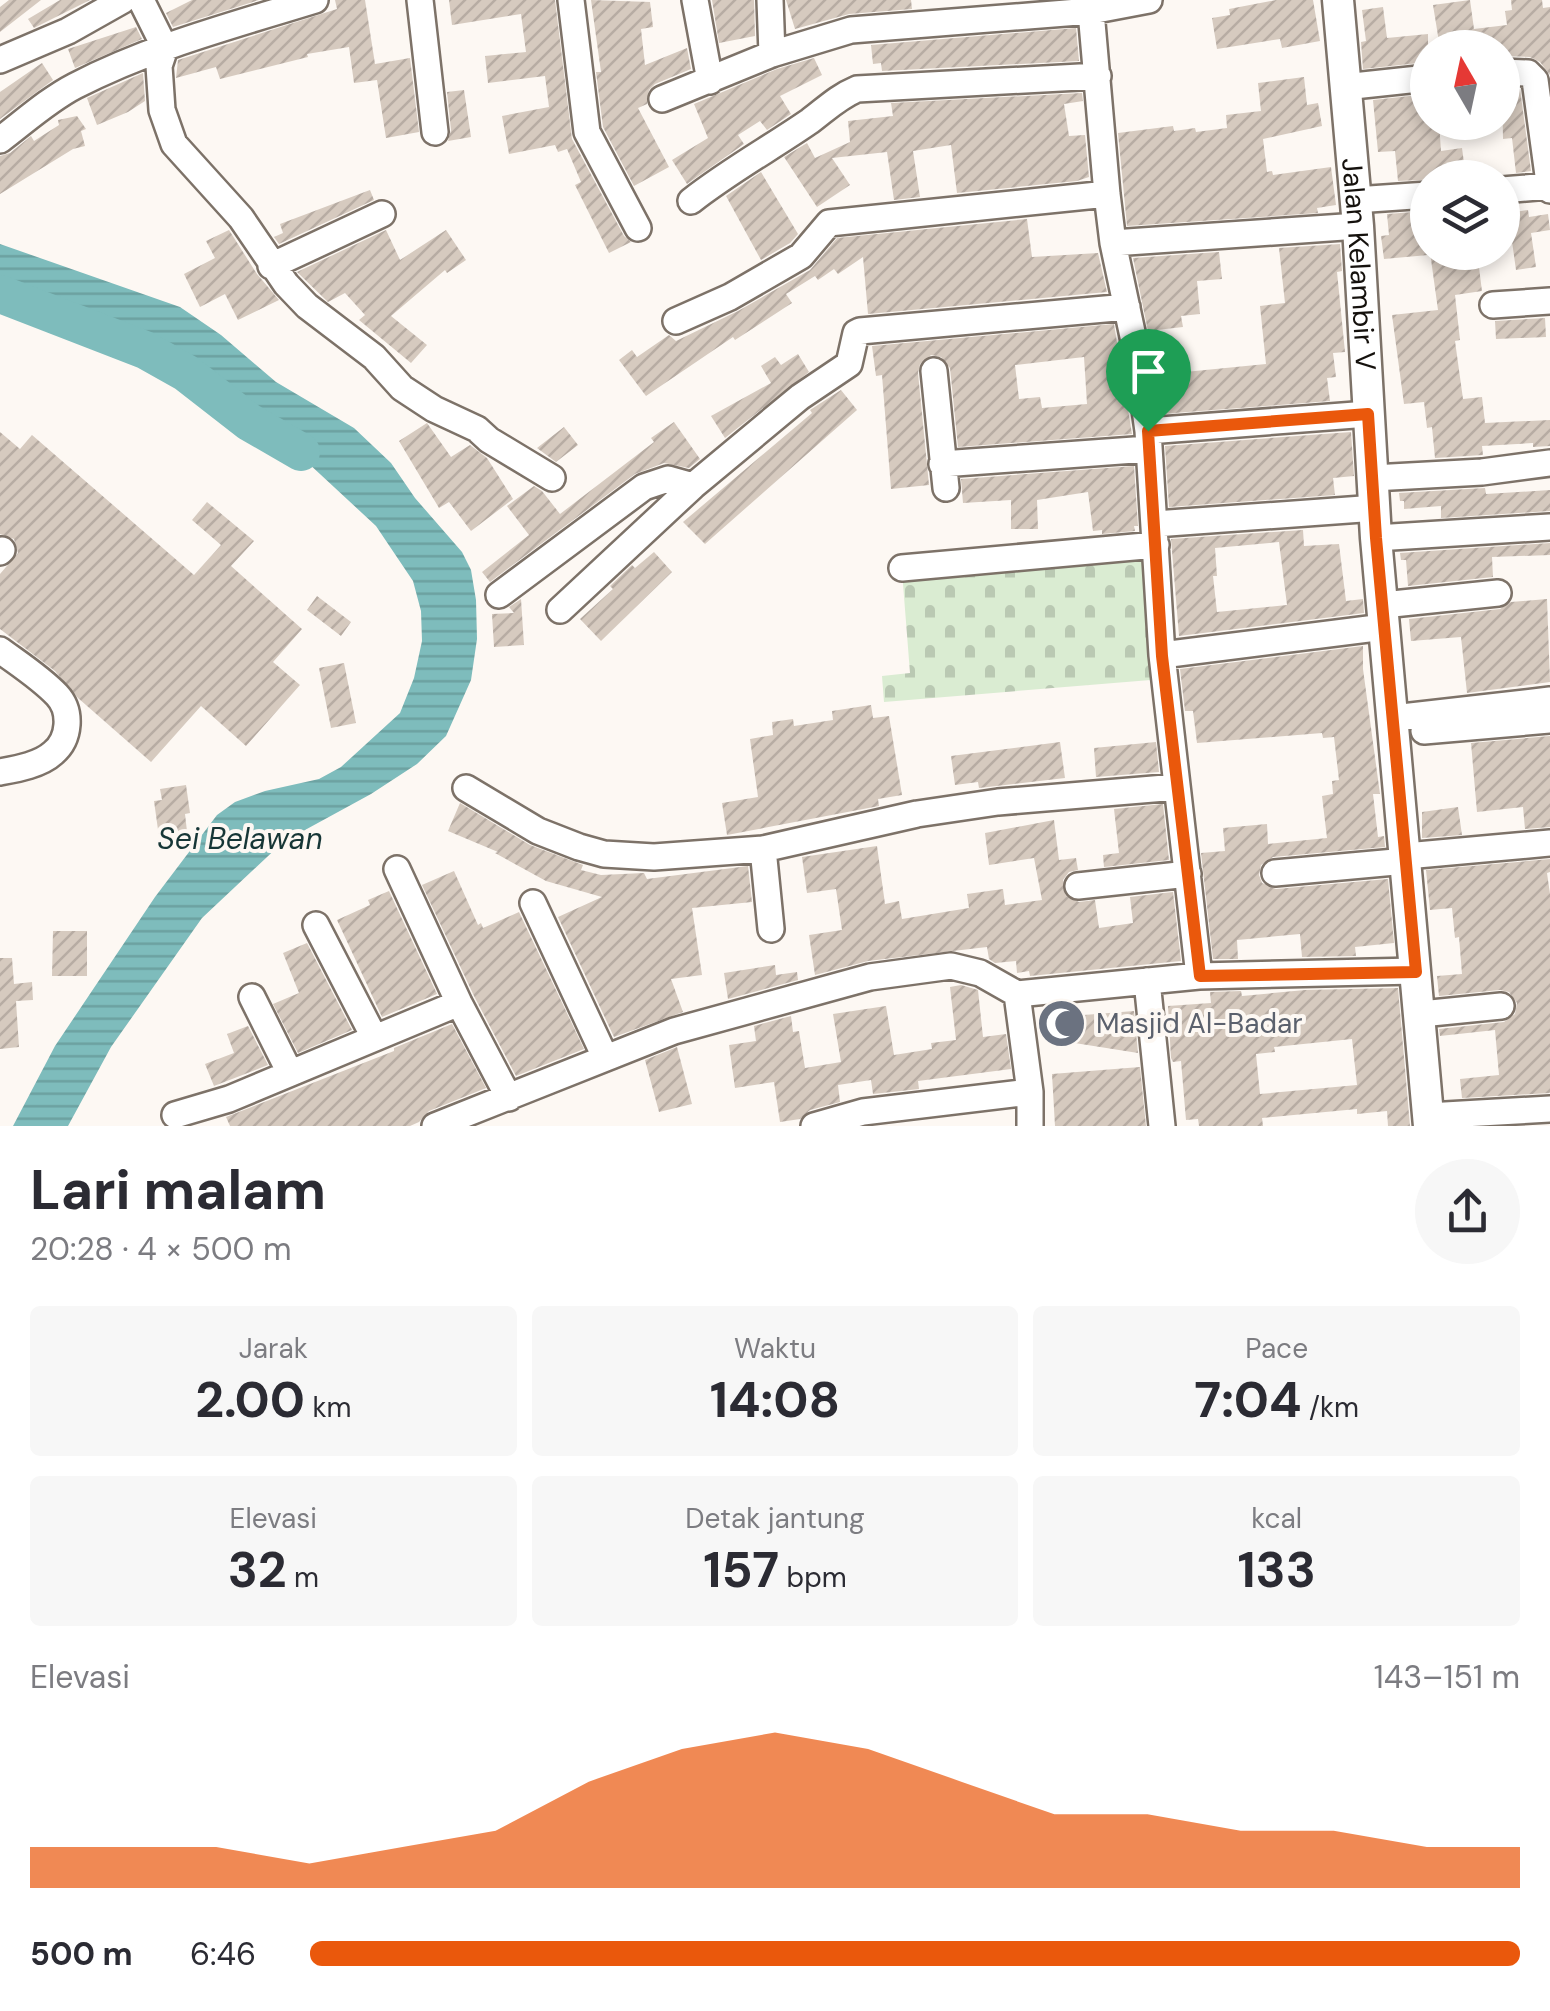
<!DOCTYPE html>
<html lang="id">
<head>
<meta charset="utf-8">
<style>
  body { margin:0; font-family:"DM Sans",sans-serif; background:#f7f7f7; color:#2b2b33; height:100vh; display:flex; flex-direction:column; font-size:38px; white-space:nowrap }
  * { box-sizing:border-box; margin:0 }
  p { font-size:32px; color:#7c7c81 }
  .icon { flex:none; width:55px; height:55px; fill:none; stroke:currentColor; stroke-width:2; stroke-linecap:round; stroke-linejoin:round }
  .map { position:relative; height:1126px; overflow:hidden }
  .drawer { display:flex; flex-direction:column; background:#fff; flex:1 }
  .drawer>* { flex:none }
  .needle { width:65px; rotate:351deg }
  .fabs { position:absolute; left:1410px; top:30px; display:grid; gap:20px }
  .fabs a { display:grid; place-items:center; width:110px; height:110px; border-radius:50%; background:#fff; box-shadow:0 5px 15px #0003; font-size:50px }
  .pin { position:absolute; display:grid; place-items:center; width:85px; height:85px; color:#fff; margin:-102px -42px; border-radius:50% 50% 50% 0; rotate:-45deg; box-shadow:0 0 10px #0007 }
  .pin .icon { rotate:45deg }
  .round { display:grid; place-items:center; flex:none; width:105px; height:105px; border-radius:52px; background:#f7f7f7 }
  .summary { display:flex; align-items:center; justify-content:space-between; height:170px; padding:0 30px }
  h1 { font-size:55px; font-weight:700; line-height:75px }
  .stats { display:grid; grid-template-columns:repeat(3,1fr); gap:15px; height:170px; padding:10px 30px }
  .stats div { display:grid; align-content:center; border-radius:10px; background:#f7f7f7; text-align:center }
  .stats b { font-size:50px; font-weight:700 }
  .stats small { font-size:28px; font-weight:400 }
  .stats p { font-size:28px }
  .chart { height:280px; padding:20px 30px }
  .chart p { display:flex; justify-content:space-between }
  .chart svg { width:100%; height:180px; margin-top:10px; fill:#ea580c; opacity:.7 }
  ul { padding:0 30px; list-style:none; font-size:32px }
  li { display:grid; grid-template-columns:160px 120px 1fr; align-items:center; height:75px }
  li i { height:25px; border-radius:12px; background:#ea580c }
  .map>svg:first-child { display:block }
  .cemetery { fill:url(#cemetery-stones) }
  .water { fill:url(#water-rules) }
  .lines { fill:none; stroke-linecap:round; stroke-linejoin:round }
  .river { stroke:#7ebcbc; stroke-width:38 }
  .building { fill:url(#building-hatch); fill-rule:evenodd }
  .minor-casing { stroke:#7d7268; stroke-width:30 }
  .major-casing { stroke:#7d7268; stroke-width:35 }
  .minor { stroke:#fff; stroke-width:25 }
  .major { stroke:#fff; stroke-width:30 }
  .route-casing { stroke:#fff; stroke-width:20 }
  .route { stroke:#ea580c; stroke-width:12 }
  .labels { text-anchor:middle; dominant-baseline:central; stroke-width:8; stroke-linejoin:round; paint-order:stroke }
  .street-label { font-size:28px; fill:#15110d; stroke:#fdf8f3 }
  .worship-label { font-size:28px; fill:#5b616d; stroke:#fdf8f3; text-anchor:start }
  .water-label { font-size:30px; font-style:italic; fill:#163636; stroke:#fdf8f3 }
</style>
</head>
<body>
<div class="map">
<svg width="1550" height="1126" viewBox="0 0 1550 1126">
  <defs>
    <pattern id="cemetery-stones" width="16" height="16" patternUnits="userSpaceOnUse" patternTransform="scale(2.5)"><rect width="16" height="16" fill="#daecd2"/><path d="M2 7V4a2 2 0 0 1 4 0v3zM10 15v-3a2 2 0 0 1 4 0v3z" fill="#bac9b3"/></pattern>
    <pattern id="water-rules" width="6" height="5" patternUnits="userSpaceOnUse" patternTransform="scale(2.5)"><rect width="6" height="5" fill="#7ebcbc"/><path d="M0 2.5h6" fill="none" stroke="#6ca1a0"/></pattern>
    <pattern id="building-hatch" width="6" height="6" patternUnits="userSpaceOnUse" patternTransform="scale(2.5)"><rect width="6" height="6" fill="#d6cabf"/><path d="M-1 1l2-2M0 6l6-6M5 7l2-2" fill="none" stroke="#b7aca3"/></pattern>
  </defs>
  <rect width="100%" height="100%" fill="#fdf8f3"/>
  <!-- cemetery -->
  <path class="cemetery" d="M1164 549 1175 678 884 702 882 676 910 673 902 571Z"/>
  <!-- water -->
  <path class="water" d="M0 244 180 307 221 335 276 382 354 428 391 463 415 498 462 552 471 570 476 600 477 639 471 680 446 736 417 764 371 794 283 842 202 918 111 1047 68 1126H13L55 1046 155 897 217 815 235 802 265 791 319 779 341 767 400 713 414 678 422 641 421 611 413 581 376 526 307 462 175 368 0 288Z"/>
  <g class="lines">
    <!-- river -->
    <path class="river" d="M0 294 145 350 186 373 249 422 301 452"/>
  </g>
  <!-- building -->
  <path class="building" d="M9 0H41L0 32V7Z
    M60 0H90L34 28 28 19Z
    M192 0H259L173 27 166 13Z
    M335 0H365L375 64 410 58 419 132 386 138 377 80 354 83 349 47 307 54 308 57 220 79 216 67 176 78 178 60 337 9Z
    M449 0H555L572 139 624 236 631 242 609 253 575 185 581 182 567 149 558 152 555 145 509 154 502 116 549 107 545 76 488 83 485 56 526 52 521 14 452 25Z
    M591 0 650 2 653 27 641 29 645 65 687 48 691 69 655 84 649 90 647 104 638 108 669 167 634 186 603 127 596 72H601Z
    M712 0H754L755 36 719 43Z
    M786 0H911L912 9 849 14 795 29Z
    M1276 0H1313L1320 41 1282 48 1280 39 1217 49 1212 18 1230 15 1229 9Z
    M1470 0 1474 29 1507 25 1505 11 1512 10 1511 0H1542L1543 8 1550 7V75L1540 62 1530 57 1502 56V48H1440L1433 5Z
    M1383 7 1387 38 1428 34V62L1363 69 1361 42 1366 41 1362 10Z
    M136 27 142 39 75 68 68 49Z
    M1076 28 1079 61 882 71 881 63 873 64 871 45Z
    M814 58 822 75 780 96 791 114 767 130 760 121 738 135 744 144 687 184 672 160 708 138 694 104 777 69Z
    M42 63 53 80 0 119V92Z
    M143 73 145 101 128 112 97 125 87 98Z
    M1304 77 1307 105 1318 103 1322 126 1263 139 1267 172 1272 171 1273 175 1331 167 1336 205 1317 208 1318 213 1127 226 1118 133 1173 126 1174 131 1195 128 1196 132 1227 128 1226 115 1261 111 1258 83Z
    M1502 88 1520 89 1531 171 1516 173 1512 138 1503 139Z
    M464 90 471 137 448 141 451 130 447 92Z
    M1082 93 1083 101 1064 104 1069 136 1085 135 1089 177 1077 181 957 193 951 145 913 151 920 197 894 200 887 152 832 158 850 185 817 207 784 157 807 143 815 158 850 142 848 121 893 116 891 103Z
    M1428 94V122H1439L1441 151 1462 148 1466 178 1398 181 1395 151 1378 152 1373 100Z
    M77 116 86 129 81 131 85 146 73 149 0 194V156L10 153 31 136 34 141 59 125 58 120Z
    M761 172 798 234 790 243 761 260 726 196Z
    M370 190 374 200 279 244 274 237 283 233 280 224Z
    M1528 210 1529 217 1548 214 1550 230 1531 233 1536 267 1516 270 1508 213Z
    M1428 211V255L1384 259 1381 236 1389 235 1387 214Z
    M1027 219 1032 257 1098 253 1107 292 868 314 863 257 838 274 834 269 818 280 815 276 786 294 792 303 735 340 733 337 646 396 619 360 632 350 637 357 669 335 676 341 738 311 810 270 837 238Z
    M229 230 257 274 279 300 238 320 225 294 200 307 184 274 215 258 206 241Z
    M386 230 400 260 446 230 466 260 447 273 445 270 391 316 427 345 411 363 359 320 365 315 345 293 328 302 297 272Z
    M1340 244 1342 271 1337 272 1345 352 1333 353 1336 377 1327 378 1330 401 1162 414 1156 369 1184 366 1185 372 1266 364 1260 306 1285 303 1279 248Z
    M1219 252 1222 279 1197 281 1200 314 1181 316 1183 327 1148 331 1133 258Z
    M1430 252H1477L1482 291 1455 295 1460 340 1455 341 1463 399 1482 397 1485 423 1550 420V446L1533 447V443L1482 446 1483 455 1435 458 1432 427 1427 428 1424 402 1404 404 1392 315 1438 310Z
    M1545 318 1546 337 1496 339 1495 321Z
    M1114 324 1132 434 958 447 950 368 941 357 931 355 920 364 918 373 929 485 891 489 882 375 876 376 872 346ZM1084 357 1087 404 1042 408 1040 397 1019 399 1015 365Z
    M798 354 809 372 725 438 711 416 771 383 761 366 775 357 781 365Z
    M841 390 857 410 705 544 683 522 812 413 810 410Z
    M674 422 700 459 689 468 664 463 635 474 490 582 482 572 529 535 507 506 534 486 542 491 560 514 654 442 651 438Z
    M427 423 451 457 470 445 487 458 513 499 471 531 449 502 439 508 399 441Z
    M564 427 578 445 556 462 537 448Z
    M0 432 20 449 32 435 194 575 221 545 192 520 207 502 254 541 231 566 302 629 273 662 300 685 246 746 201 706 151 762 78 698 55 671 0 629V574L18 553 14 539 0 534Z
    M1351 432 1354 476 1333 478 1335 495 1169 507 1165 446Z
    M1134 466 1138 526H1134L1135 531 1102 534V530L1093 531 1088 492 1037 500 1038 529H1011V500L963 503 961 479Z
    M1485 488 1486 494 1550 490V511L1441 518V506L1404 509V501H1400L1399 493Z
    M1303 530 1304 546 1339 544 1346 601 1363 599 1364 613 1179 636 1171 539ZM1279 542 1287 605 1217 612 1213 576H1217L1215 548Z
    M1550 543V555L1492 557 1493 577 1408 586 1406 560H1401L1400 553Z
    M654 552 672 572 601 641 580 619 613 589 610 586 632 565 635 568Z
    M317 596 351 622 341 636 307 610Z
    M521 599 524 645 494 647 492 614 514 613 509 607Z
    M1547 599 1550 682 1467 693 1461 637 1411 641 1409 619 1500 609 1511 602Z
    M1363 646V669L1380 794H1373L1378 837 1384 836 1385 847 1273 857 1261 865 1259 875 1262 883 1276 889 1388 879 1394 943 1355 947 1356 956 1302 957 1300 934 1237 940 1238 959H1213L1201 853 1225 851 1223 828 1267 824 1268 844 1327 838 1322 796 1333 794 1332 781 1339 780 1334 737 1323 738 1322 733 1197 743 1193 711H1185L1180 669Z
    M344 663 356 723 331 728 319 668Z
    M871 705 873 718 889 716 902 795 878 799 879 806 727 835 722 803 758 797 750 739 773 735 772 722 793 719 794 726 833 720 832 711Z
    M1550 736V827L1525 829 1523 807 1477 812 1471 743Z
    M1060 742 1065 778 979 788 978 782 955 785 951 756Z
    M1156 742 1159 772 1096 777 1094 748Z
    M186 785 190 813 185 814 188 840 160 844 154 801 162 800 160 789Z
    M460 803 530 845 583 865 581 870 601 875 644 873 647 879 748 866 752 902 692 908 702 975 671 979 683 1012 614 1037 558 917 602 897 546 881 495 853 498 852 448 831Z
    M1163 804 1169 860 1104 867 1103 855 1119 853 1114 809Z
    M1458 807 1462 835 1422 838V812Z
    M1054 820 1059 860 1076 858 1078 870 1069 872 1063 880 1066 896 1079 902 1095 900 1099 928 1133 923 1130 897 1173 892 1181 961 1030 976 1029 971 1017 973 1016 961 995 963 989 959 987 947 868 961 815 975 809 935 842 930 836 889 807 893 802 857 877 846 885 904 899 901 902 919 969 908 967 894 1003 889 1005 905 1042 900 1034 858 989 865 985 833Z
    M1550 859V872L1547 873 1550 894V1093L1462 1098 1460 1079 1499 1075 1495 1030 1440 1036 1439 1029 1504 1022 1515 1014 1517 1003 1509 992 1500 990 1439 996 1437 976 1462 974 1459 937 1455 938 1452 908 1430 910 1426 870Z
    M454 871 478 925 481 923 483 928 519 912 584 1049 516 1076 474 996 422 885Z
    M389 891 437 994 382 1017 337 920 370 905 368 900Z
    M53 931H87V976H52Z
    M307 943 352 1030 298 1053 273 1004 299 993 283 953Z
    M0 958H12L14 984 32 982 33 1000 16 1001 19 1047 0 1049Z
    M775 965 776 975 797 972 798 980 728 999 724 973Z
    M961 985 978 990 983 1037 1006 1034 1011 1069 918 1081 919 1089 873 1094 871 1080 838 1085 840 1102 810 1110 800 1119 780 1122 774 1082 735 1088 729 1045 756 1041 754 1026 791 1016 793 1032 799 1031 805 1068 841 1062 833 1014 886 1006 894 1055 932 1049 931 1043 956 1040 950 987Z
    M1398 988 1410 1126H1388L1387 1111 1357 1114V1109L1262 1118 1263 1126H1199L1198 1119 1186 1120 1181 1061 1173 1062 1171 1058 1168 1006 1211 1003 1210 992 1241 991 1242 996 1305 990ZM1352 1039 1357 1085 1260 1094 1256 1054 1275 1052 1274 1047Z
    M1134 1011 1138 1053 1043 1038 1046 1018Z
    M452 1024 486 1088 429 1111 419 1122 410 1126H230L226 1117 394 1051V1048Z
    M248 1026 268 1065 214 1086 205 1064 234 1053 227 1034Z
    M677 1047 692 1104 659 1112 645 1060Z
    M1140 1067 1146 1126H1055L1052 1074Z"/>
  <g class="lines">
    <defs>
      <path id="minor" d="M141 0 165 48 159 66 162 110 174 144 241 218 286 284 307 306 374 357 402 388 434 409 477 429 489 440 552 478
        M420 0 435 132
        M571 0 587 132 638 228
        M695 0 710 81
        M770 0 772 54
        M1090 0 1107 194 1113 243 1138 360 1148 431 1162 655 1199 976
        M0 60 68 31 123 0
        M1502 72 1528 73 1535 80 1550 190
        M1344 87 1428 78
        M662 99 772 54 851 30 1091 11 1149 0
        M0 140C24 122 48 100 75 86 150 47 234 25 315 0
        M1502 190 1549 186
        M1355 200 1428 195
        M691 201C729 171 771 148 810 121 826 109 838 97 857 89L1098 76
        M1113 243 1358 226
        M271 266 382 214
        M1493 305 1550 301
        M676 321 730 297 801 256 829 223 1107 194
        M934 371 946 488
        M1148 431 1368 414
        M942 464 1148 449
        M1373 478 1482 472 1550 463
        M1155 524 1376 508
        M1376 538 1550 527
        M0 552 2 550
        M902 568 1156 545
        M499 595 644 487 668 479 693 486
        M1383 605 1498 593
        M560 610 693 486 800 397 849 364 856 333 860 331 1127 307
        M0 650C19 664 41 678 57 695 72 711 70 739 53 753 40 765 16 769 0 772
        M1162 655 1384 627
        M1393 718 1550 700
        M1424 731 1550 720
        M466 788 538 831 579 847 604 854 654 857 763 849 917 814 998 802 1177 787
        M763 849 771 929
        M1406 856 1550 843
        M397 869 459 1003 509 1098
        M1275 873 1406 861
        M1078 886 1188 874
        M533 903 605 1057
        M316 925 374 1037
        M1147 981 1162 1126
        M1017 994 1199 976 1415 971
        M1017 994 1030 1092V1126
        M252 997 290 1073
        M1421 1014 1501 1006
        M175 1115 229 1099 459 1003
        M1428 1116 1550 1109
        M435 1126 674 1031 870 977 951 966 980 973 1017 994
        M814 1126 863 1112 1030 1092"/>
      <g id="major">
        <path id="s1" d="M1338 0 1358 226 1376 538 1429 1126"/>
      </g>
    </defs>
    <!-- minor casing -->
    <use href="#minor" class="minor-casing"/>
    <!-- major casing -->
    <use href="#major" class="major-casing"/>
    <!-- minor -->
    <use href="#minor" class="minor"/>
    <!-- major -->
    <use href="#major" class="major"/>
  </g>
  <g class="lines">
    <defs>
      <path id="route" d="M1368 414 1376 538 1416 972 1200 976 1162 656 1148 431Z"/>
    </defs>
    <!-- route casing -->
    <use href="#route" class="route-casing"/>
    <!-- route -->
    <use href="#route" class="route"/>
  </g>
  <!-- icons -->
  <defs>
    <symbol id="mosque-disc" viewBox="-11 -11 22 22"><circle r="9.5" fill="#6b7280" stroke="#fdf8f3"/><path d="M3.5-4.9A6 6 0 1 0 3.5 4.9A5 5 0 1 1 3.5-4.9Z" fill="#fff"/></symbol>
  </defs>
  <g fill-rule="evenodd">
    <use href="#mosque-disc" x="1034" y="996" width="55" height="55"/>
  </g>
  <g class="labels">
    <!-- street labels -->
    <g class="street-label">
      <text stroke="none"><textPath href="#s1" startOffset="265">Jalan Kelambir V</textPath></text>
    </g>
    <!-- worship labels -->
    <g class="worship-label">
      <text x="1096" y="1023">Masjid Al-Badar</text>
    </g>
    <!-- water labels -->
    <g class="water-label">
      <text x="240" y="838">Sei Belawan</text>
    </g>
  </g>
</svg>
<div class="fabs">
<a><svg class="needle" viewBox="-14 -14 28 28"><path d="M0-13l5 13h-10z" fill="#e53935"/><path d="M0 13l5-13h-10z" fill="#7c7c81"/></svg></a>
<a><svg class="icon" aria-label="layers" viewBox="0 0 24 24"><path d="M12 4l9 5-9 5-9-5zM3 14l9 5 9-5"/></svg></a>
</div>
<div class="pin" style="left:1148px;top:431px;background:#1e9e55"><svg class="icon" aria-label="arrive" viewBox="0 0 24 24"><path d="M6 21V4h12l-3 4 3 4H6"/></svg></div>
</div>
<section class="drawer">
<div class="summary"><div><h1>Lari malam</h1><p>20:28 · 4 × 500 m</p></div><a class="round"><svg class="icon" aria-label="share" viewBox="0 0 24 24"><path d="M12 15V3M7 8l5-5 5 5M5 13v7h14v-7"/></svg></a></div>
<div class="stats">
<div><p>Jarak</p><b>2.00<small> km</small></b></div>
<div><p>Waktu</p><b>14:08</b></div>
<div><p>Pace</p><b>7:04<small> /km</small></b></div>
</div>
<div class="stats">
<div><p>Elevasi</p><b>32<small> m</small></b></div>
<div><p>Detak jantung</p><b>157<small> bpm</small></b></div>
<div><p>kcal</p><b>133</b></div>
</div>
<div class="chart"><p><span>Elevasi</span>143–151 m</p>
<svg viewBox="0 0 160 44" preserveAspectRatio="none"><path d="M0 44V34L10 34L20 34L30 38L40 34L50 30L60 18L70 10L80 6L90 10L100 18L110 26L120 26L130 30L140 30L150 34L160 34V44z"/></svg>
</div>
<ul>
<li><b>500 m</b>6:46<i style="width:100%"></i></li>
</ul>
</section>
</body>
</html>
